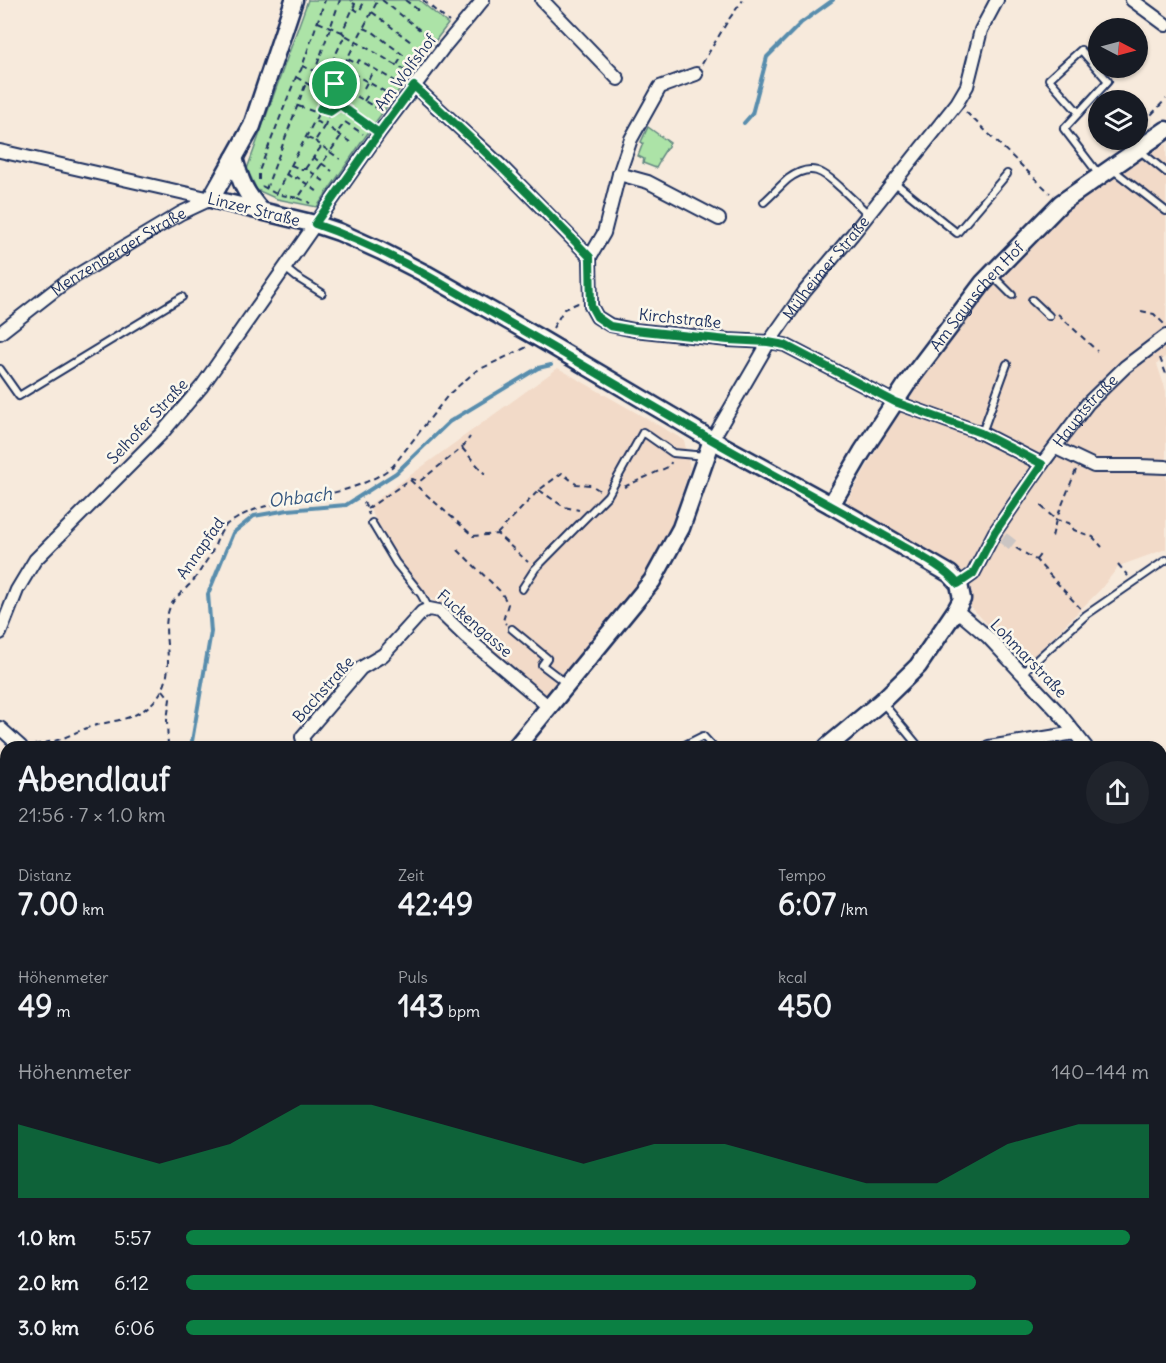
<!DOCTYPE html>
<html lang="de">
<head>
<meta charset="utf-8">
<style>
  body { margin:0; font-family:Delius,sans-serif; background:#20242c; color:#f1f3f6; height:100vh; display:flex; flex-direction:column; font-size:22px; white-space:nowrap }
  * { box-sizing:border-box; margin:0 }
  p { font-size:20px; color:#9ea1a6 }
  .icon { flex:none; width:33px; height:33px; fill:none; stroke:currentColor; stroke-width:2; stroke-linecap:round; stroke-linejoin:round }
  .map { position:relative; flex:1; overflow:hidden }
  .details { position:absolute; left:0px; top:741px; width:1167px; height:622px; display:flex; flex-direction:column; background:#171b24; border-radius:18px 18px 0 0; box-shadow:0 2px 4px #0004 }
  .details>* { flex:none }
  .needle { width:39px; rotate:96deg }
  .controls { position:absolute; left:1088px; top:18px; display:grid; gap:12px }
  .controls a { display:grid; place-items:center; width:60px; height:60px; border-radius:50%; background:#171b24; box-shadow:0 2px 4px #0004; font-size:30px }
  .pin { position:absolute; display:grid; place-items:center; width:51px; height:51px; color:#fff; margin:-26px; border:3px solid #fff; border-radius:50%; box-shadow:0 2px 6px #0007 }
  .round { display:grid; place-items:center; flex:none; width:63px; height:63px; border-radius:32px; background:#20242c }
  .overview { display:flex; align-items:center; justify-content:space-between; height:102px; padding:0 18px }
  h1 { font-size:33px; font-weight:800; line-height:45px }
  .figures { display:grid; grid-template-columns:repeat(3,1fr); gap:9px; height:102px; padding:6px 18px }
  .figures div { display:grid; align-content:center }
  .figures b { font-size:30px; font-weight:800 }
  .figures small { font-size:16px; font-weight:400 }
  .figures p { font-size:16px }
  .chart { height:168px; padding:12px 18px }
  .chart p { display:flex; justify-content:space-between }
  .chart svg { width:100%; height:108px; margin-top:6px; fill:#0b8043; opacity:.7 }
  ul { padding:0 18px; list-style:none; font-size:20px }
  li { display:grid; grid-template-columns:96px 72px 1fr; align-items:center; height:45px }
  li i { height:15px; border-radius:8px; background:#0b8043 }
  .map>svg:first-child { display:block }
  .built { fill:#f2dac8 }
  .green { fill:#ace3a7; stroke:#648982; stroke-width:1.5 }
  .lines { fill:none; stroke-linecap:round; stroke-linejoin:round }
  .stream { stroke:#588dad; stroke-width:4 }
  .street-tunnel { stroke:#cbc5c3; stroke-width:12; stroke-dasharray:12 6; stroke-linecap:butt }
  .lane-casing { stroke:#1b2f5e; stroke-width:10 }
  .street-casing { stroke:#1b2f5e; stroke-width:16 }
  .secondary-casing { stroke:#1b2f5e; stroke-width:21 }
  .path { stroke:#1b2f5e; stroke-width:2; stroke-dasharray:6 4.5; stroke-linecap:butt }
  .lane { stroke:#fbf7ec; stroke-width:6 }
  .street { stroke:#fbf7ec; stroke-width:12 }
  .secondary { stroke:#fbf7ec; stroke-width:16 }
  .route-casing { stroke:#fff; stroke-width:12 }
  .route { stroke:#0b8043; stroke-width:8 }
  .labels { text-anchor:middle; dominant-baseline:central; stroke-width:5; stroke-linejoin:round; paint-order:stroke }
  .street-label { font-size:16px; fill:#1b2f5e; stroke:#fbf7ec }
  .water-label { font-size:18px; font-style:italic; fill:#34567f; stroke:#fbf7ec }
</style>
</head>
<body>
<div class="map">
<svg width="1166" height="1363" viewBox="0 0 1166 1363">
  <rect width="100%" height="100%" fill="#f7eadc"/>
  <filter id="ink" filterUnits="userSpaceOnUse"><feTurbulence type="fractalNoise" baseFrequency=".0167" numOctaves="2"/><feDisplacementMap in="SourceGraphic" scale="12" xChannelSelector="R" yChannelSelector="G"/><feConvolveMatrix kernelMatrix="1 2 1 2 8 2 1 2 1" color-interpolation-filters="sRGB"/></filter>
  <g filter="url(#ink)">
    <!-- built -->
    <path class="built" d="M1166 144V356L1157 364 1166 391V549L1119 566 1100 590 1026 664 965 601 970 585 960 570 845 504 910 392 958 326 1012 262 1046 227 1082 196Z
      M558 368 684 440 690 468 669 533 655 561 546 703 469 636 408 575 368 506Z"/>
    <!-- green -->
    <path class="green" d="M308 0H419L448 24 429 49 372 127 317 207 277 199 257 190 247 169Z
      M648 127 670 143 659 160 660 161 656 168 643 163 644 159 638 156 643 143 641 142Z"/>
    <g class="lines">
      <!-- stream -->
      <path class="stream" d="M744 123 752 114 767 57 801 23 833 0
        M191 747 211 632 208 594 233 533 254 516 288 510 346 505 396 473 449 422 538 368 551 365
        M0 1020 6 1016
        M0 1204 6 1210
        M155 1358 156 1363"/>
      <!-- street-tunnel -->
      <path class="street-tunnel" d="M1003 538 1016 548"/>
      <defs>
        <path id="lane" d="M1079 113 1049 79 1081 50 1108 81 1064 129 1100 176
          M1139 150 1166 172
          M1112 169 1166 211
          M894 182 957 233 1007 174
          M764 202C772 195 780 186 788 179 811 162 823 171 841 188 850 197 859 205 868 214
          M285 268 296 277 322 293
          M992 275 1012 295
          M1032 300 1049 316
          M0 369 19 396 182 297
          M982 433 1007 364
          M372 523 396 563 421 594 429 609
          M522 589 535 569 608 495 643 432 673 453 706 456
          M512 629 547 658 542 665 567 684
          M1022 673 1086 615 1166 560
          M882 702 919 747
          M681 747 703 736 713 747
          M454 1358 462 1362 475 1361 479 1363
          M32 1363 36 1358"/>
        <g id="street">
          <path d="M542 0 618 79"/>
          <path d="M1132 0 1166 25"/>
          <path d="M414 86 502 167 590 257 591 306 597 317 610 325 634 330 728 340 769 342 785 345 895 402 981 433 1042 464"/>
          <path d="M0 151 211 199"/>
          <path d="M619 174 648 182 719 219"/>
          <path d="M590 257 604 233 619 174 631 139 660 87 696 74"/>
          <path id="s1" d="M0 333 64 283 181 213 211 199"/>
          <path id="s2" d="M712 440 769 342 805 291 852 235 957 103 967 86 981 30 997 0"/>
          <path d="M1056 448 1094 466H1139L1166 467"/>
          <path id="s3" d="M959 584 973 574 995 532 1017 500 1042 464 1088 403 1125 367 1166 336"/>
          <path d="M956 610 988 637 1059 713 1086 747"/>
          <path d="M0 633 17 590 35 560 162 433 202 386 379 133 444 47 483 0"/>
          <path d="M0 728 21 747"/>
          <path d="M305 747 302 737 361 668 383 655 422 612 429 609 439 611 466 637 549 707"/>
          <path d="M989 747 1075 733"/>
          <path d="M1161 813 1166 807"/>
          <path d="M1161 1074 1166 1072"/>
          <path d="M0 1264 6 1257"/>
          <path d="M1161 1291 1166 1288"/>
          <path d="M0 1355 7 1363"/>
          <path d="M710 1358 714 1363"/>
          <path d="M339 1363 342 1358"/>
          <path d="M674 1363 677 1358"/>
          <path d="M1014 1363 1025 1358"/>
        </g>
        <g id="secondary">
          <path d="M294 0 252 126 211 199 315 224 339 232 381 251 426 274 539 338 712 440 831 505 950 574 959 584 962 599 956 610 918 666 882 701 827 747"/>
          <path d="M234 158C241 183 244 191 261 211"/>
          <path id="s4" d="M831 505 862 452 908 382 983 283 1061 203 1166 130"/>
          <path d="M516 747 652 581 681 528 712 440"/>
          <path d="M430 1363 432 1358"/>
        </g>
      </defs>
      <!-- lane casing -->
      <use href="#lane" class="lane-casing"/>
      <!-- street casing -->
      <use href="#street" class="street-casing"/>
      <!-- secondary casing -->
      <use href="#secondary" class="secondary-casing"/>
      <!-- path -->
      <path class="path" d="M382 0 434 41
        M405 0 418 10
        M423 0 449 22
        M353 8 359 12 365 0
        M372 12 411 42
        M318 22 342 32
        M364 28 373 32 403 55 397 65
        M345 35 342 32 355 4 350 2 352 0
        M348 59 357 64 359 60 400 84
        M702 64 729 19 743 0
        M302 66 315 71 340 0
        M343 68 391 95
        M296 77 327 95
        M364 88 374 69
        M316 89 323 81 345 35 408 72
        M347 94 351 93 380 110
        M364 101 368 95 370 97
        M341 105 370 126
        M298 106 318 113
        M320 109 330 112 341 105 347 94 335 84
        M330 112 325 125 337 133 345 122 363 134
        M966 112 1050 193
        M1137 130 1166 99
        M337 133 350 142
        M307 138 315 141 325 125 314 121
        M315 141 330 152 341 136
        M313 157 332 171
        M291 165 300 169H307L325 182
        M305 169 321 147
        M286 174 295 179 297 177 318 192
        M259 180V171L296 77 301 70 325 0
        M262 186 276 194 298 198 330 152 340 159
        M266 189 306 83
        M276 194 378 0
        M298 198 310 203
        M1141 311 1154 314 1164 324
        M1058 314 1097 351
        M553 328 564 309 578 303H580
        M1160 358 1166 374
        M462 448 485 474
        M1076 470 1056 520 1069 523 1074 530 1093 537 1102 547
        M410 480 473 536 497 534 528 562
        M624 487 670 466 671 462
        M539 490 564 507 579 510
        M364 502 369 515
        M1041 506 1056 520 1051 541
        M367 509 411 479 420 481 462 448 470 437
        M497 534 539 490 562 473 576 484 591 485 599 490
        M1016 548 1036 560 1080 608
        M458 550 501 592 508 604 503 621 506 624
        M1036 560 1042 552
        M1118 564 1128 576
        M163 690 170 699 167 720 168 747
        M34 745C43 743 52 742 61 739 71 735 80 730 90 727 116 719 137 721 156 699 162 691 166 684 167 675 171 652 161 628 170 607 174 598 182 593 188 586 196 579 201 569 207 560 215 550 217 534 227 524 230 522 235 520 239 517 263 503 291 502 318 496 344 491 372 483 393 466L449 394 476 371 527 347
        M0 1031 6 1028
        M0 1173 6 1182"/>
      <!-- lane -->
      <use href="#lane" class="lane"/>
      <!-- street -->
      <use href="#street" class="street"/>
      <!-- secondary -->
      <use href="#secondary" class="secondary"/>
    </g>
  </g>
  <g class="lines" filter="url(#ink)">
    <defs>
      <path id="route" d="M335 84 347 94 340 105 379 133 315 224C377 245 433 278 489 311 564 353 638 398 712 440 770 473 829 504 887 537 910 551 941 564 958 584L973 574 995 532 1042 464 981 433 895 402 785 345 768 342 728 340 634 330 610 326 597 317 591 306 590 257C534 198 475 141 414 86L379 133 340 105 330 112 320 109 335 84"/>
    </defs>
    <!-- route casing -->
    <use href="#route" class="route-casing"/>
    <!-- route -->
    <use href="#route" class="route"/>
  </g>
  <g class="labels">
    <!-- street labels -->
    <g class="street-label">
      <text transform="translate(405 72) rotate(-53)">Am Wolfshof</text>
      <text transform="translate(254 209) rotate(14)">Linzer Straße</text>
      <text stroke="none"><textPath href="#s1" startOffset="144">Menzenberger Straße</textPath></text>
      <text stroke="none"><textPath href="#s2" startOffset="207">Mülheimer Straße</textPath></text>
      <text stroke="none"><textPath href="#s4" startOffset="255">Am Saynschen Hof</textPath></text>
      <text transform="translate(680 318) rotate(6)">Kirchstraße</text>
      <text stroke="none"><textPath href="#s3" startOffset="216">Hauptstraße</textPath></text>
      <text transform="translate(147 421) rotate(-47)">Selhofer Straße</text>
      <text transform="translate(200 548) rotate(-55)">Annapfad</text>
      <text transform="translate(475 623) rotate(41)">Fuckengasse</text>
      <text transform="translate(1029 658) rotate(46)">Lohmarstraße</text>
      <text transform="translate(323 689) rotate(-48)">Bachstraße</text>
    </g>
    <!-- water labels -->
    <g class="water-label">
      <text transform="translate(300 497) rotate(-7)">Ohbach</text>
    </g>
  </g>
</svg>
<div class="controls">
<a><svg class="needle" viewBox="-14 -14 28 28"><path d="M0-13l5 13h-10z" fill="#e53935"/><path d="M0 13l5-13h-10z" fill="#9ea1a6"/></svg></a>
<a><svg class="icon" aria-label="layers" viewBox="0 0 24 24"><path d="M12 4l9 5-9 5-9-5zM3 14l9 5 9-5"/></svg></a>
</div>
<div class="pin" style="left:335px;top:84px;background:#1e9e55"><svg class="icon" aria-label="arrive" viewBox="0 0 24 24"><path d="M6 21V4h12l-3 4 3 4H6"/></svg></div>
<section class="details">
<div class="overview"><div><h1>Abendlauf</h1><p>21:56 · 7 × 1.0 km</p></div><a class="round"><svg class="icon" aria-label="share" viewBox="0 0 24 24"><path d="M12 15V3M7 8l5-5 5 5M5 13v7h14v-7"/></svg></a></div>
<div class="figures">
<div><p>Distanz</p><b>7.00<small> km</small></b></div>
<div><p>Zeit</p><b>42:49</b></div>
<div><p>Tempo</p><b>6:07<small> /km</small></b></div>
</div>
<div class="figures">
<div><p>Höhenmeter</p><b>49<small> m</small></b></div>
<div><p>Puls</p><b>143<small> bpm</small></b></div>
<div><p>kcal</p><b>450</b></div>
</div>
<div class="chart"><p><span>Höhenmeter</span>140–144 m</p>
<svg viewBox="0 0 160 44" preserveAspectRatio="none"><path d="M0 44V14L10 22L20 30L30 22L40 6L50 6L60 14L70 22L80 30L90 22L100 22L110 30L120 38L130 38L140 22L150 14L160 14V44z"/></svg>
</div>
<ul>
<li><b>1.0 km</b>5:57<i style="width:98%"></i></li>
<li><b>2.0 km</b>6:12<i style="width:82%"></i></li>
<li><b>3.0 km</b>6:06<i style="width:88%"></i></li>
</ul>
</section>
</div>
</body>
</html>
